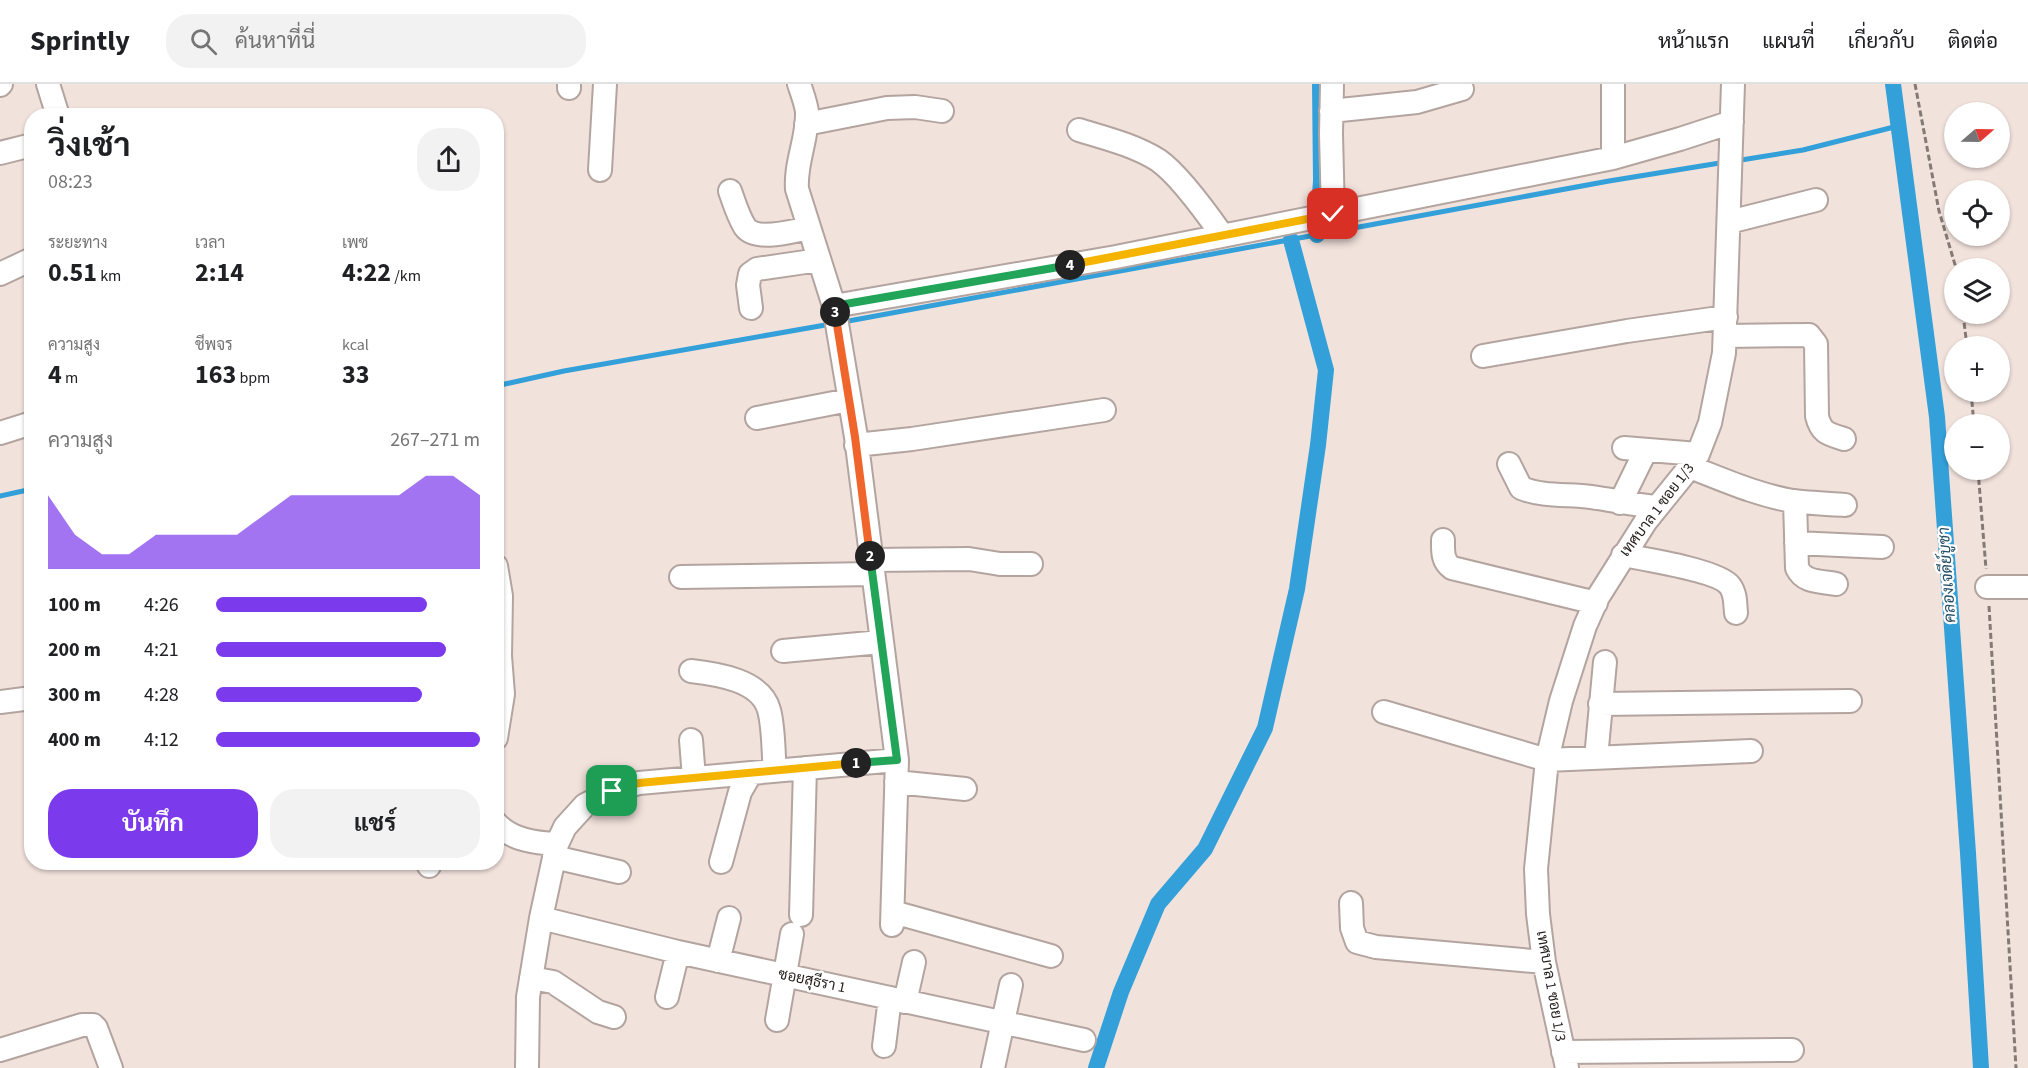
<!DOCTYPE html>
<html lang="th">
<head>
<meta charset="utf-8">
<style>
  body { margin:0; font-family:"Source Sans 3",Sarabun,sans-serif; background:#f2f2f2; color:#202124; height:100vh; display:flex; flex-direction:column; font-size:22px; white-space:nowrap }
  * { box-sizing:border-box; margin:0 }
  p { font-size:20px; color:#757577 }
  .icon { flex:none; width:33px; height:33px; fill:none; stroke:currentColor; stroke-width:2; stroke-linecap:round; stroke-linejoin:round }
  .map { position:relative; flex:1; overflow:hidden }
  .drawer { position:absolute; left:24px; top:24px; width:480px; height:762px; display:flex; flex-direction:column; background:#fff; border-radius:24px; box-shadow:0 2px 4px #0004 }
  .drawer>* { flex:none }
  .needle { width:39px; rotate:70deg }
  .fabs { position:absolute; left:1944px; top:18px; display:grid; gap:12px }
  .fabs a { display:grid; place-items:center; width:66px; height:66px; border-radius:50%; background:#fff; box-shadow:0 2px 4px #0004; font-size:30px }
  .pin { position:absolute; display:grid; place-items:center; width:51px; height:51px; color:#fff; margin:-26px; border-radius:12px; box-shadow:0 3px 9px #0006 }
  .km { position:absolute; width:30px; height:30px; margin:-15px; border-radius:50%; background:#222; color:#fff; font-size:16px; line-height:30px; text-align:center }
  .round { display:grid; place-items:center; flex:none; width:63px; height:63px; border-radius:24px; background:#f2f2f2 }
  .summary { display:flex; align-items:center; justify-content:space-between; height:102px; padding:0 24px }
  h1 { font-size:33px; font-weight:700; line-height:45px }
  .stats { display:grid; grid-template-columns:repeat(3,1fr); gap:9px; height:102px; padding:6px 24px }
  .stats div { display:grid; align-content:center }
  .stats b { font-size:26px; font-weight:700 }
  .stats small { font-size:16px; font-weight:400 }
  .stats p { font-size:16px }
  .chart { height:168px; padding:12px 24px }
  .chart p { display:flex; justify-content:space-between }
  .chart svg { width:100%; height:108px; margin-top:6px; fill:#7c3aed; opacity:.7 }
  .cta { display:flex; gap:12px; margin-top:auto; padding:12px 24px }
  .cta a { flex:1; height:69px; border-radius:24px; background:#7c3aed; color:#fff; font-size:24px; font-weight:700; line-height:69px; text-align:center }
  .cta a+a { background:#f2f2f2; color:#202124 }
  ul { padding:0 24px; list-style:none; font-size:20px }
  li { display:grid; grid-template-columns:96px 72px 1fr; align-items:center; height:45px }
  li i { height:15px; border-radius:8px; background:#7c3aed }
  header { display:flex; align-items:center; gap:36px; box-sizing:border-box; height:84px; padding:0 30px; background:#fff; border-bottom:2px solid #e0e0e0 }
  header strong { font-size:28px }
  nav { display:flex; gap:33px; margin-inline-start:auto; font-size:21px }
  .search { width:420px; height:54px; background:#f2f2f2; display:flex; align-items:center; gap:15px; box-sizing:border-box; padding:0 21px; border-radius:24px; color:#757577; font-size:22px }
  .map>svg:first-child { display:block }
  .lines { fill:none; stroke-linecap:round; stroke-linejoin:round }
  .stream { stroke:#33a0d9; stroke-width:5 }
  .canal { stroke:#33a0d9; stroke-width:16 }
  .minor-casing { stroke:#b3a49f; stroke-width:26 }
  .path { stroke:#847975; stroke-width:3; stroke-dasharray:6 3; stroke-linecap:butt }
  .minor { stroke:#fff; stroke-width:22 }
  .split-1-casing { stroke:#fff; stroke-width:12 }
  .split-2-casing { stroke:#fff; stroke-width:12 }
  .split-3-casing { stroke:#fff; stroke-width:12 }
  .split-4-casing { stroke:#fff; stroke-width:12 }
  .split-5-casing { stroke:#fff; stroke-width:12 }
  .split-1 { stroke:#f5b400; stroke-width:8 }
  .split-2 { stroke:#22a559; stroke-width:8 }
  .split-3 { stroke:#f0652b; stroke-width:8 }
  .split-4 { stroke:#22a559; stroke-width:8 }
  .split-5 { stroke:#f5b400; stroke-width:8 }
  .labels { text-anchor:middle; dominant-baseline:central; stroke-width:4.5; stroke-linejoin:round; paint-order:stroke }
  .street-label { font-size:15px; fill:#231d1b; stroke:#fff }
  .water-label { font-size:16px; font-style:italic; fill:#224d65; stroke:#fff }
</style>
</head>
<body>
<header>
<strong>Sprintly</strong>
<div class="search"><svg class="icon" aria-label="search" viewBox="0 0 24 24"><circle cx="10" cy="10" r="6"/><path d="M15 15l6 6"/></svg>ค้นหาที่นี่</div>
<nav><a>หน้าแรก</a><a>แผนที่</a><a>เกี่ยวกับ</a><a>ติดต่อ</a></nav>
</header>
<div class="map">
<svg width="2028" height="984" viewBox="0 0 2028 984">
  <rect width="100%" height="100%" fill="#f2e2dc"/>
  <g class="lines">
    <!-- stream -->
    <path class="stream" d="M1735 77 1803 66 1898 42
      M843 238 1609 97 1726 78
      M496 302 564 287 831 240
      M0 412 32 405"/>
    <!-- canal -->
    <path class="canal" d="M1893 0 1937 333 1968 769 1981 984
      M1317 151 1321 97 1320 0
      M1096 984 1121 908 1158 820 1205 765 1265 644 1297 505 1318 361 1326 286 1291 156"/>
    <defs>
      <path id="minor" d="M48 0 58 32
        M799 0C802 9 806 19 807 28 808 54 795 79 797 105L834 222 856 353 897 676 892 841
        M1332 0 1331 50 1333 130
        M1613 0V74
        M0 1 1 0
        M569 4V0
        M1331 27 1417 18 1462 5
        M806 40 887 24 915 23 942 27
        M1079 46C1105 54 1134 61 1158 76 1178 90 1208 131 1222 151
        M0 69 32 61
        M600 86 605 0
        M730 107C734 118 738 132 745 143 756 158 793 147 809 144
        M1729 138 1816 116
        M0 190 32 175
        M834 222 1116 173 1613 74 1680 55 1732 38
        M751 224 748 201 750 190 757 185 819 176
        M1725 252 1809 251 1816 260 1817 332C1821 349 1828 350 1844 355
        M1483 272 1627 247 1726 233
        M757 334 849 316
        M0 349 32 339
        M856 361 912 355 1104 326
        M1624 364 1698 370
        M1509 380 1521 404C1543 413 1568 410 1591 413 1613 416 1634 421 1657 423
        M1690 383C1724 396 1757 411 1793 417 1810 419 1828 420 1845 421
        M1795 417 1797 484C1804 499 1821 497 1836 500
        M1620 419 1646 366
        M1443 456C1443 467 1442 477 1452 484L1596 519
        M1796 459 1882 463
        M1623 471C1644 475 1720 487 1730 502 1736 510 1735 520 1736 529
        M871 476 969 475 1000 480H1031
        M496 482 501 512 500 572 503 610 496 654
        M681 493 873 490
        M1987 503H2028
        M783 567 881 558
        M691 587C717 590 761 596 769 626 774 644 773 668 775 687
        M0 618 32 614
        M1600 620 1850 617
        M1384 628 1547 676 1751 667
        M691 656 694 694
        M1596 674 1605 578
        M896 698 965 705
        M496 739C511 756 536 759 557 760
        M554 773 619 788
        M721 778 740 708 751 689
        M429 782V778
        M1351 819 1352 844 1357 858 1376 863 1544 878
        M893 828 1051 872
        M801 831 805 684
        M541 834 678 868 1084 956
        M718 877 729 834
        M531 894 553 898 598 928 614 933
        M667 913 678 868
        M905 918 914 878
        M777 936 792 850
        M884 962 890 914
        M0 966 82 941H93L96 944 111 984
        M1563 968 1792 966
        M527 984 528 913 541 834 557 760 565 743 585 721 612 707 639 699 897 676
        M993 984 1011 901
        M1567 984 1544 878 1538 830 1536 785 1547 676 1561 617 1585 542 1598 513 1646 437 1693 379 1698 370 1710 339 1724 269 1733 0"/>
    </defs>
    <!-- minor casing -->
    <use href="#minor" class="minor-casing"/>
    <!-- path -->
    <path class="path" d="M1915 0 1939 127 1956 184
      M1963 230 1967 262
      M1971 308 1974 340
      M1978 386 1986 485
      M1989 522 2016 984"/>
    <!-- minor -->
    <use href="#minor" class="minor"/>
  </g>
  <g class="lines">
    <defs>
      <path id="split-1" d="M612 707 639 699 856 679"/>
      <path id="split-2" d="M856 679 897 676 870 472"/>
      <path id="split-3" d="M835 228 855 353 870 472"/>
      <path id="split-4" d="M835 228 834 222 1070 181"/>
      <path id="split-5" d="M1070 181 1333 130"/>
    </defs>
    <!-- split-1 casing -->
    <use href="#split-1" class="split-1-casing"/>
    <!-- split-2 casing -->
    <use href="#split-2" class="split-2-casing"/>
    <!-- split-3 casing -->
    <use href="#split-3" class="split-3-casing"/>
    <!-- split-4 casing -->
    <use href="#split-4" class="split-4-casing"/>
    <!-- split-5 casing -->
    <use href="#split-5" class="split-5-casing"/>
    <!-- split-1 -->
    <use href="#split-1" class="split-1"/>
    <!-- split-2 -->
    <use href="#split-2" class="split-2"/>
    <!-- split-3 -->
    <use href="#split-3" class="split-3"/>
    <!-- split-4 -->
    <use href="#split-4" class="split-4"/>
    <!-- split-5 -->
    <use href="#split-5" class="split-5"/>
  </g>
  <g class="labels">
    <!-- street labels -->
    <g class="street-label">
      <text transform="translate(1657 426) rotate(-53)">เทศบาล 1 ซอย 1/3</text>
      <text transform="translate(812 897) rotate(12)">ซอยสุธีรา 1</text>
      <text transform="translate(1551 902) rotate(80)">เทศบาล 1 ซอย 1/3</text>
    </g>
    <!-- water labels -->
    <g class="water-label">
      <text transform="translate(1947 491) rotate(-94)">คลองเจดีย์บูชา</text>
    </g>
  </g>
</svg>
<div class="fabs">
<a><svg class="needle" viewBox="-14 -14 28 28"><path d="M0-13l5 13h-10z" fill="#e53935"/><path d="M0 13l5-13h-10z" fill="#757577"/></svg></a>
<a><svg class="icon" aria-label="locate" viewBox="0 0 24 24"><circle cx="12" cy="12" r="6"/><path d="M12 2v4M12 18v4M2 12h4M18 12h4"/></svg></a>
<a><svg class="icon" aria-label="layers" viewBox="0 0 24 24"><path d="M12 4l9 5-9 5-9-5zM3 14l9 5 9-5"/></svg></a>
<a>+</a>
<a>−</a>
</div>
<div class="pin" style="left:612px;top:707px;background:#1e9e55"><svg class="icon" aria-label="arrive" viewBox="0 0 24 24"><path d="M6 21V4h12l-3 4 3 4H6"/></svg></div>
<div class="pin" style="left:1333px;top:130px;background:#d93025"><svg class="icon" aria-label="check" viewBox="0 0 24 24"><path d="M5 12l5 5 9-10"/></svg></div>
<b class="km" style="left:856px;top:679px">1</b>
<b class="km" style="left:870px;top:472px">2</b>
<b class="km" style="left:835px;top:228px">3</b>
<b class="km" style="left:1070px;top:181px">4</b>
<section class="drawer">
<div class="summary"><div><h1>วิ่งเช้า</h1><p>08:23</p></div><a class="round"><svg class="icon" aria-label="share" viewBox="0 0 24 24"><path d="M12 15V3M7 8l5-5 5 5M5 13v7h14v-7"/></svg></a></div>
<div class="stats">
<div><p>ระยะทาง</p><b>0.51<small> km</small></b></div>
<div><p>เวลา</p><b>2:14</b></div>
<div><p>เพซ</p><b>4:22<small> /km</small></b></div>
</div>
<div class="stats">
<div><p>ความสูง</p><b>4<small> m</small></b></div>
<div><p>ชีพจร</p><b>163<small> bpm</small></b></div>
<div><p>kcal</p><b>33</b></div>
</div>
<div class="chart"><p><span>ความสูง</span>267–271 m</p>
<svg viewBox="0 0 160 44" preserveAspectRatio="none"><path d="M0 44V14L10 30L20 38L30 38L40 30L50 30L60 30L70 30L80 22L90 14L100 14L110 14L120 14L130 14L140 6L150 6L160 14V44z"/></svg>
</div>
<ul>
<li><b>100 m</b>4:26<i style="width:80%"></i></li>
<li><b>200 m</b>4:21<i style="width:87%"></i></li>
<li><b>300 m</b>4:28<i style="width:78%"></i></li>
<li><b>400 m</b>4:12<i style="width:100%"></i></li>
</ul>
<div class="cta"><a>บันทึก</a><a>แชร์</a></div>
</section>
</div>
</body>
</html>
